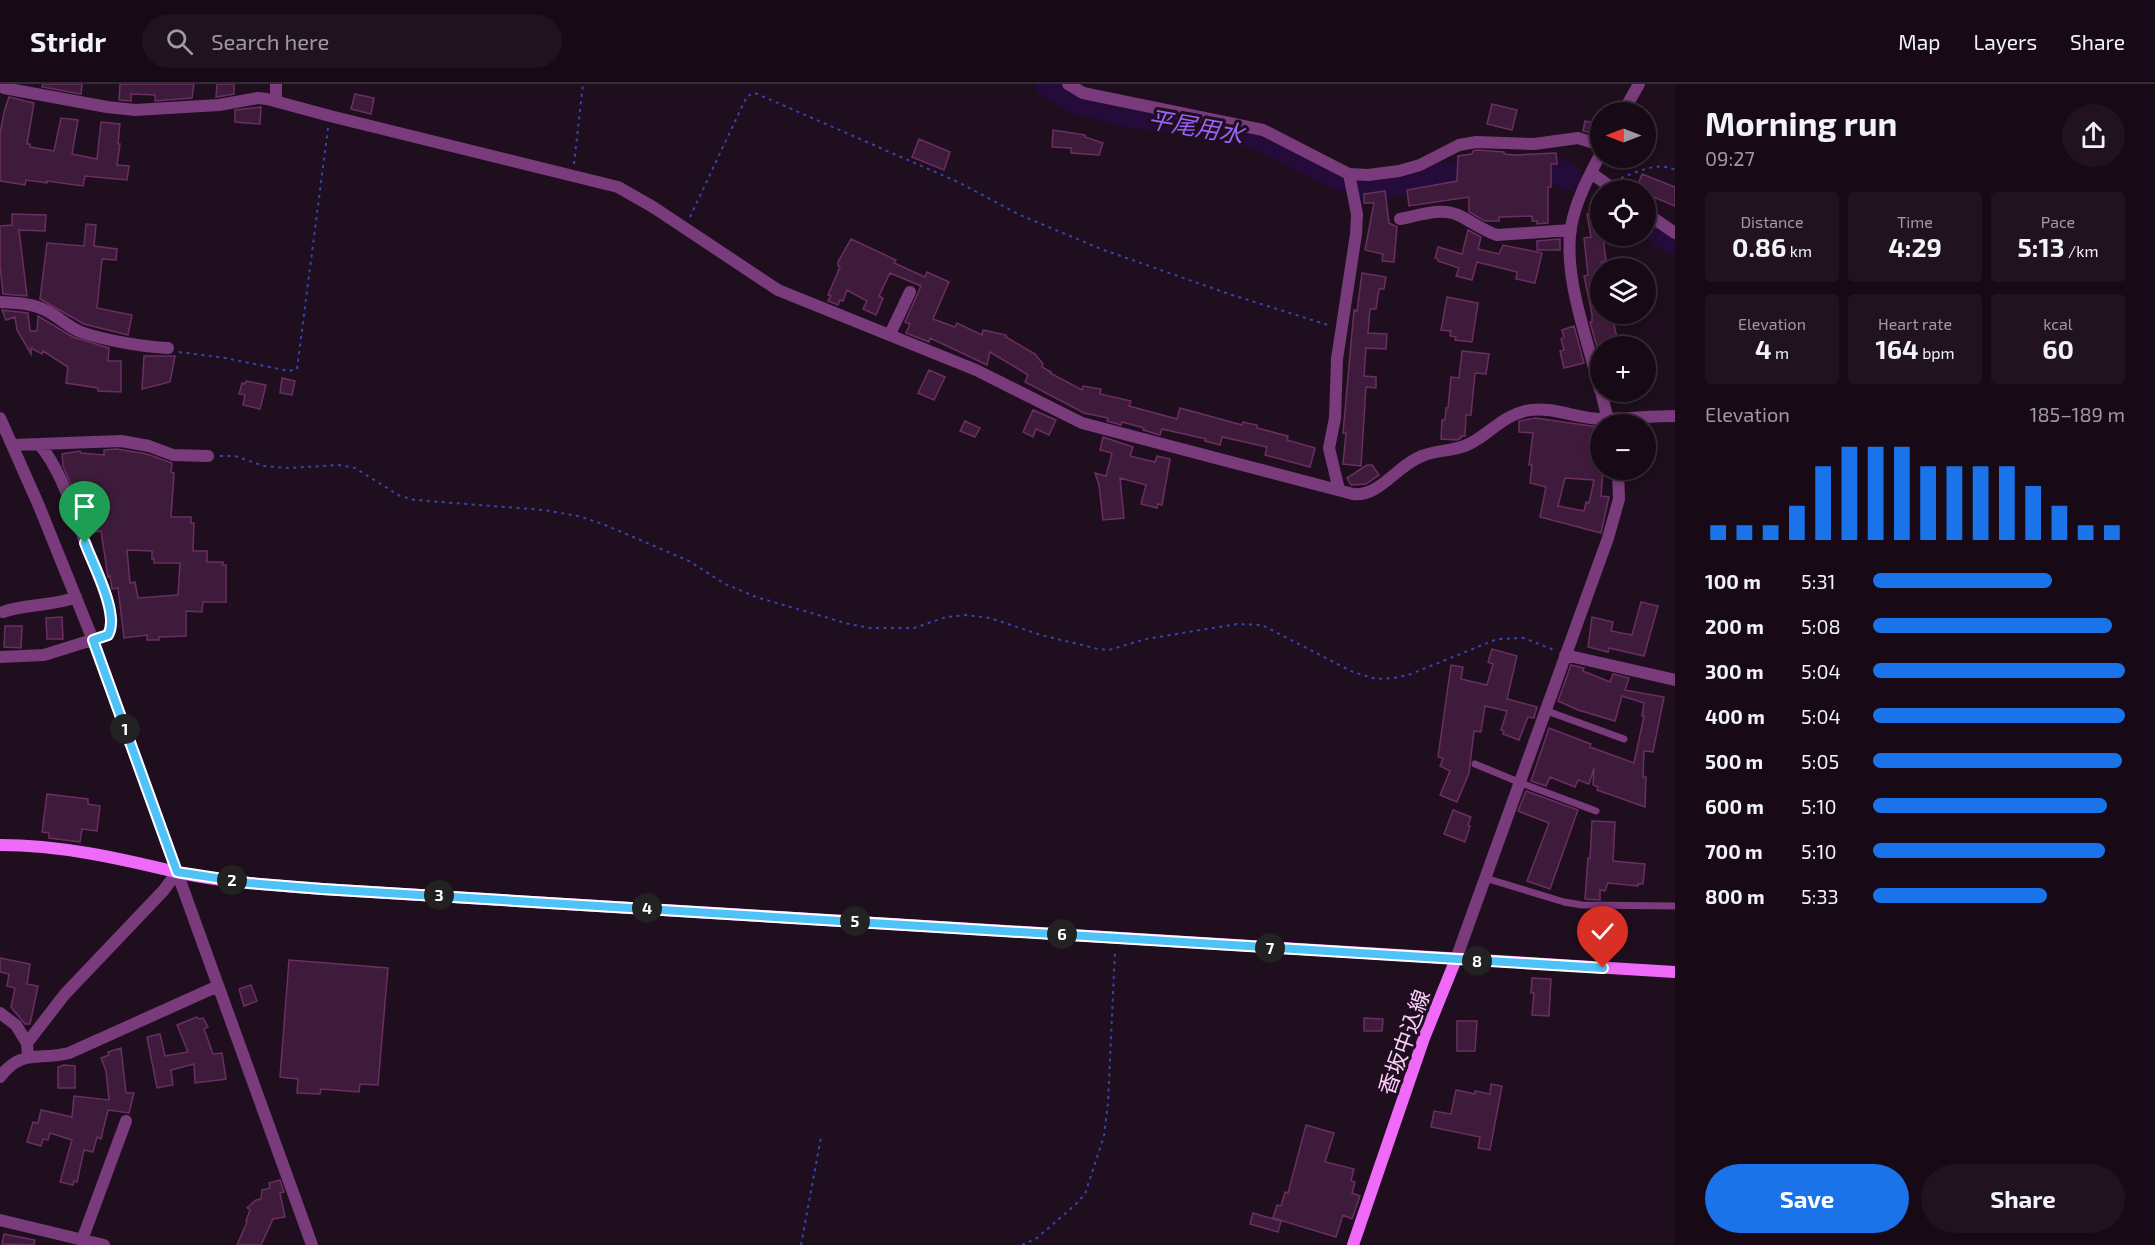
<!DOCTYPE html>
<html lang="en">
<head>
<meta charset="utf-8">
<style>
  body { margin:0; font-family:"Exo 2","Noto Sans JP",sans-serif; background:#20131f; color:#f1f3f6; height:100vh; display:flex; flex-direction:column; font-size:22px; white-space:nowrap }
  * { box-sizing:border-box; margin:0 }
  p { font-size:20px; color:#9e9aa1 }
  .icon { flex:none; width:33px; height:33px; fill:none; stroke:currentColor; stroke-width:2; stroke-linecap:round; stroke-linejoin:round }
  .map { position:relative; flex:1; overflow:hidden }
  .details { display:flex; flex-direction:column; background:#170a16; width:480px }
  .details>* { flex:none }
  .needle { width:39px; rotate:270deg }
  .tools { position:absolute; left:1590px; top:18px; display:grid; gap:12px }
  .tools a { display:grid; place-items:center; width:66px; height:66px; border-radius:50%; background:#170a16; box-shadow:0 3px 9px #0003,0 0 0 2px #362b35; font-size:30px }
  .pin { position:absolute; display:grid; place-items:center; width:51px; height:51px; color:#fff; margin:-62px -26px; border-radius:50% 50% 50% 0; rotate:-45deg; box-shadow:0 0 6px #0007 }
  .pin .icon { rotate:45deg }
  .km { position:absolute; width:30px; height:30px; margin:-15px; border-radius:50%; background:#222; color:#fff; font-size:16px; line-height:30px; text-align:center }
  .round { display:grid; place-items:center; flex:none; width:63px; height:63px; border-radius:32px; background:#20131f }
  .summary { display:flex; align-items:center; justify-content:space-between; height:102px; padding:0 30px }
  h1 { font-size:33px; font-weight:700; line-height:45px }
  .metrics { display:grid; grid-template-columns:repeat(3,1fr); gap:9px; height:102px; padding:6px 30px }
  .metrics div { display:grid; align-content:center; border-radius:6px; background:#20131f; text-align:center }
  .metrics b { font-size:26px; font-weight:700 }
  .metrics small { font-size:16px; font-weight:400 }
  .metrics p { font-size:16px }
  .chart { height:168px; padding:12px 30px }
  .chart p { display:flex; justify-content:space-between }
  .chart svg { width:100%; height:108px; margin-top:6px; stroke:#1a73e8; stroke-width:6 }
  .cta { display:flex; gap:12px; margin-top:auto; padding:12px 30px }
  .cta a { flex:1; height:69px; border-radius:36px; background:#1a73e8; color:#fff; font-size:24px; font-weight:700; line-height:69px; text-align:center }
  .cta a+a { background:#20131f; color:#f1f3f6 }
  ul { padding:0 30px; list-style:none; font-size:20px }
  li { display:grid; grid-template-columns:96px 72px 1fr; align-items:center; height:45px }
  li i { height:15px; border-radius:8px; background:#1a73e8 }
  header { display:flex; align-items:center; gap:36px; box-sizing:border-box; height:84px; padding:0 30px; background:#170a16; border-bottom:2px solid #362b35 }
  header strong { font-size:28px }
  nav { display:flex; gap:33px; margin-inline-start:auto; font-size:21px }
  .search { width:420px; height:54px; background:#20131f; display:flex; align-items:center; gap:15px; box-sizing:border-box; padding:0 21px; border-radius:33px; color:#9e9aa1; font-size:22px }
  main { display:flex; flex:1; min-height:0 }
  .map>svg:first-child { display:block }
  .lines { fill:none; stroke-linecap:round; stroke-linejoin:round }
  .river { stroke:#250b3a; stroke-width:26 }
  .building { fill:#3f1b3b; stroke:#6a2e63; stroke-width:1.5; fill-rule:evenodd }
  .path { stroke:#3445ab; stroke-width:2; stroke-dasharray:3 4.5; stroke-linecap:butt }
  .lane { stroke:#793b7c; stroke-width:7 }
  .street { stroke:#793b7c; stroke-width:12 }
  .secondary { stroke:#ef6af8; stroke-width:12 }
  .route-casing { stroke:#fff; stroke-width:12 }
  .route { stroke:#4fc3f7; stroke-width:8 }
  .labels { text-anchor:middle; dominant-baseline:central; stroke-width:6; stroke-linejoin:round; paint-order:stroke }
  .street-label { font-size:22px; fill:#fdcefb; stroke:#1f0e1e }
  .water-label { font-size:24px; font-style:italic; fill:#9a62f7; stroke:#1f0e1e }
</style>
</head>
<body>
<header>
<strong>Stridr</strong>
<div class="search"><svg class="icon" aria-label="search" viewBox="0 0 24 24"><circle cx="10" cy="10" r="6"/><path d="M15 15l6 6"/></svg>Search here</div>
<nav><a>Map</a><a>Layers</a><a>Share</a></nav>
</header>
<main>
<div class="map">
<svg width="1675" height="1161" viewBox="0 0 1675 1161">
  <rect width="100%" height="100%" fill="#1f0e1e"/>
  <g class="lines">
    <!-- river -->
    <path class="river" d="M1048 0 1073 16 1131 31 1174 36 1262 54 1340 94
      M1364 103 1465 89 1517 91 1556 87 1569 93
      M1646 139 1675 157"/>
  </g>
  <!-- building -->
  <path class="building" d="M43 0H82L81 10 42 3Z
    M120 0H194L192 14 155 17V11L131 10V17L119 16Z
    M217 0H234V10L216 13Z
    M355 10 374 14 371 30 351 25Z
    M9 13 34 19 27 60H30V63L54 67 61 34 78 36 72 70 97 75 101 38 120 40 118 60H120L117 81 129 82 127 96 85 92 83 102 47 97V99L26 96 25 101 0 97V50L4 28Z
    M1492 20 1517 26 1512 46 1487 40Z
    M261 23 260 40 235 38V26Z
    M1585 37 1600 40V51L1583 47Z
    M1053 46 1085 51V53L1103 59 1099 71 1071 69V64L1052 63Z
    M919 55 950 68 944 86 912 73Z
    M1477 66 1504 68V70L1514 71 1556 69 1557 80H1551V103H1548V139L1537 140V137H1532V132L1499 133V137H1485L1469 128V113L1409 122 1407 106 1457 97 1458 72 1472 70 1473 67Z
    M1642 90 1675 103V122L1646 110V106H1636Z
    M1385 107 1389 139 1397 143 1394 178 1382 177 1383 170 1365 166 1374 119H1364V110Z
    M1600 129V152H1603L1606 177 1601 178 1603 184H1600V230H1617L1619 239 1614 241 1619 262H1600V274L1590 238H1592V230L1584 192 1588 191 1584 154 1591 153 1587 130Z
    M12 130 46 131 45 147 19 146 27 212 3 210 0 182V142L12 141Z
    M86 140 96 141 94 162 117 165 116 176 102 175 97 224 132 231 128 251 84 240 40 215 47 159 84 162Z
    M1468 146 1481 153 1478 165 1499 170 1503 161 1542 169 1535 199 1516 195 1517 188 1477 178 1472 196 1456 192 1459 184 1438 177V175L1435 174 1438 163 1462 170Z
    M851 155 896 176 894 179 925 193 927 188 949 198 933 235 955 243 957 239 982 251 983 246 1006 251V253L1035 270 1043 280 1042 283 1051 288 1050 289 1082 306 1083 302 1101 305 1100 310 1131 317 1129 322 1177 335 1180 324 1242 341 1243 338 1257 341V344L1288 352 1287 356 1315 364 1310 383 1265 371 1267 363 1222 353 1220 361 1205 357 1206 355 1162 345 1160 351 1143 346 1144 344 1122 338 1121 341 1107 337 1108 334 1084 329 1025 298 1028 291 990 268 987 281 930 254 929 258 906 249 910 240 905 238 921 202 890 189 879 212 883 214 876 231 863 225 867 217 847 206 843 217 840 216 838 221 828 217 831 212 828 211 840 183 838 182V178Z
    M1560 155V166H1537V157Z
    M1362 189 1386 193 1384 205H1379L1376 225H1370L1368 249 1387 250 1386 265 1366 264 1364 292 1376 293V304L1366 303 1361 382 1343 380 1346 349H1343L1354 226 1357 227Z
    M1447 213 1478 219 1472 258 1455 256 1456 253 1450 252 1451 247 1441 246Z
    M2 226 28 229 30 247H37L38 232 73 253 109 264 108 277H121V308L98 307V304L66 299 68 283 43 267 42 270 31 264V270L17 246 15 233 6 236Z
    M1574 242 1584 279 1564 284 1560 267 1564 266 1561 255 1564 253 1562 246Z
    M1462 267 1489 270 1486 290 1475 289 1471 331H1466L1465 352H1461V354L1457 356 1441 355 1442 336H1445L1446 324H1448L1451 293 1459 294Z
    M144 272H175L170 298 142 305Z
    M929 286 945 293 934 316 918 309Z
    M282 294 295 297 292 311 280 309Z
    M246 297 266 301 260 325 243 321 245 311 239 310 242 299 245 300Z
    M1033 326 1056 336 1049 351 1036 345 1033 353 1023 348Z
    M1535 334 1598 343 1595 364H1600V386H1603L1601 412 1609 413 1601 449 1540 433 1546 403 1530 399 1532 381H1529L1533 349 1519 348V337ZM1565 394 1594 396 1589 419 1586 418 1584 427 1558 422Z
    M965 337 980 344 975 353 960 347Z
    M1103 353 1133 363 1130 372 1155 378 1157 372 1170 375 1162 421 1158 420 1157 424 1141 420 1146 401 1120 394 1124 434 1103 436 1099 401 1095 389 1106 392 1112 369 1100 366Z
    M117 365 147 370 172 379 171 388 174 389 171 433H191V439H194L193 467H207V478H223V481H226V518H203L202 528 186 527V552L159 553V556H147V551L124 554 118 504 112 505 110 492 108 493 101 447 95 448 91 426 86 428 81 413 77 414 63 382 62 370 80 367 81 369 104 371V366ZM127 466 152 467V475H154V479H180L178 511 138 514 135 498 130 499Z
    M1367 381H1372L1379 391 1366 400 1351 401 1347 394Z
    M1641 518 1658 522 1644 572 1609 564 1608 568 1588 563 1592 533 1613 538 1611 547 1632 551Z
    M62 533 63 555H47L46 534Z
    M5 542H22L21 564 4 563Z
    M1492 565 1517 572 1507 615 1537 623 1534 634 1528 633 1519 656 1503 650 1504 647 1501 646 1507 627 1485 622 1481 648 1474 647 1469 689 1457 718 1440 711 1450 687 1440 682 1443 674 1438 673 1451 581 1463 583 1461 595 1487 601 1493 580 1488 578Z
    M1571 581 1584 584 1583 587 1610 598 1613 590 1629 594 1625 606 1664 613 1653 668 1644 667 1643 693H1646L1645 723 1597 706 1598 703 1593 701 1594 684 1589 700 1578 696 1575 703 1550 693 1546 702 1531 697 1549 644 1591 660 1590 663 1634 679 1644 632H1642L1644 619 1622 612 1615 637 1578 626 1558 617Z
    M1526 707 1578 726 1550 805 1527 797 1549 739 1518 727Z
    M47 710 88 715V720L100 722 97 747 82 745 80 758 49 754V749L42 748Z
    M1453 726 1471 733 1468 741 1470 742 1465 758 1444 750Z
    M1592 737 1615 738 1613 777 1645 780 1643 800H1638V802L1608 799 1605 807 1600 806V816L1585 815 1588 774H1590Z
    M0 874 30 880 27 900 38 902 30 940H25L11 923 15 904 7 902 9 890 0 888Z
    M289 876 388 884 378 1001 360 1000 359 1008 321 1005 320 1010 297 1009 298 995 280 993Z
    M1532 894 1551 895 1549 932 1532 931 1534 909H1531Z
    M251 901 257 917 244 922 239 905Z
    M197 933 199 935 203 934 208 943 204 945 213 970 222 969 226 995 195 999 194 980 171 986 173 1001 157 1004 147 953 160 950 165 972 188 968 177 941Z
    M1364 934 1383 935 1382 947H1364Z
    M1457 937H1477L1475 967H1457Z
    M121 964 126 1009H134L129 1029 108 1026 101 1055 97 1053 93 1068 84 1066 77 1098 74 1097 73 1101 60 1098 72 1056 50 1049 48 1056 43 1055 41 1062 27 1058 33 1038 38 1039 41 1026 72 1033 74 1012 109 1016 106 987 101 974 109 971 108 968Z
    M64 981 75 982V1004H58V983Z
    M1491 1000 1502 1002 1490 1066 1478 1064 1480 1053 1431 1043 1434 1027 1451 1030 1456 1006 1475 1010V1007L1490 1010Z
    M1306 1041 1334 1049 1325 1078 1354 1085 1351 1097 1355 1098 1352 1109 1360 1112 1352 1135 1343 1131 1336 1153 1273 1134 1277 1121 1281 1122 1285 1108 1288 1109Z
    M280 1096 284 1108 280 1109 285 1133 273 1135 261 1161H237L247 1138 246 1137 250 1126 247 1124 256 1116 261 1115 262 1106 270 1104 269 1099Z
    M1253 1129 1281 1137 1278 1148 1250 1140Z
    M4 1150 35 1156 34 1161 2 1160Z"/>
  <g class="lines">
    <!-- path -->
    <path class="path" d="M574 80 583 0
      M1621 94C1637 88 1658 77 1675 86
      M690 133 747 12 755 9 958 98 1020 131 1101 165 1229 210 1328 241
      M179 268 225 274 289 287 297 285 328 44
      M220 372H235L264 382 289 384 339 381 355 384 400 412 415 416 543 426 578 432 603 440 689 477 725 500 756 513 849 540 870 544H914L946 533 966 531 990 534 1041 551 1098 565 1109 566 1146 555 1237 540 1262 541 1353 588 1376 595 1394 594 1411 590 1497 555 1524 554 1554 566
      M801 1161 821 1053
      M1022 1161 1037 1154 1076 1120 1085 1110 1104 1052 1108 1019 1115 867"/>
    <!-- lane -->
    <path class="lane" d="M1547 627 1624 655
      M1475 680 1521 699 1596 727
      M1485 794 1564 818 1582 821 1675 822"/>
    <!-- street -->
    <path class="street" d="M1068 0 1083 9 1263 46 1349 90 1368 91 1399 87 1420 81 1459 61 1476 58 1534 60 1578 54 1594 59 1600 64
      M4 4 107 23 135 26 219 21 258 14 267 15 330 32 618 103 653 123 778 206 976 286 1082 339 1353 410C1380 413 1397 381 1422 372 1438 365 1456 368 1471 359 1490 349 1503 332 1525 327 1551 321 1577 335 1602 335 1626 335 1651 332 1675 332
      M276 17V0
      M1623 28 1639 0
      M1600 71C1588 94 1576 116 1571 143 1563 194 1588 256 1600 306
      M1591 89 1615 106
      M1646 129 1675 149
      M1400 135C1417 132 1441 123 1458 131 1471 137 1482 146 1497 151L1571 146
      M0 218C16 219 31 219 45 226 58 232 68 243 81 248 103 256 144 263 168 264
      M890 250 910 208
      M1601 308 1609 340
      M0 334 39 422 93 556 312 1161
      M12 361 121 357 149 362 173 371 208 372
      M1339 406 1329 364 1335 334 1337 275 1356 150 1357 130 1349 90
      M3 528C28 519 52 523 76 513
      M1565 571 1675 596
      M0 573 44 571 108 551C111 545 112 539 111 533 108 511 97 489 89 468 76 435 62 386 39 360
      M1456 875 1608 454 1619 415 1618 386
      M0 929 16 941 27 959
      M28 973 27 959 65 910 164 806 177 788
      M0 993C22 964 39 977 69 969L218 902
      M0 1136 104 1161
      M82 1156 126 1037"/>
    <!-- secondary -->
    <path class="secondary" d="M0 761C60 761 118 774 176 788 222 799 275 801 322 805L1675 888
      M1353 1161 1424 954 1456 875"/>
  </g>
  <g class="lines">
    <defs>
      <path id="route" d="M85 459C93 481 120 530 108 551L93 556 177 788 249 799 322 805 1603 884"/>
    </defs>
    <!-- route casing -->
    <use href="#route" class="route-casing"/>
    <!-- route -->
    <use href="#route" class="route"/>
  </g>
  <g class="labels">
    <!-- street labels -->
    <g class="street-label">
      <text transform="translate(1403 958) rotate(-70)">香坂中込線</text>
    </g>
    <!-- water labels -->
    <g class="water-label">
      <text transform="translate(1196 42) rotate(10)">平尾用水</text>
    </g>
  </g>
</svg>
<div class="tools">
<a><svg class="needle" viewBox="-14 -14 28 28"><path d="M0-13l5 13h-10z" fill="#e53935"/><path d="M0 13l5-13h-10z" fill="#9e9aa1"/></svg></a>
<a><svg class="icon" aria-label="locate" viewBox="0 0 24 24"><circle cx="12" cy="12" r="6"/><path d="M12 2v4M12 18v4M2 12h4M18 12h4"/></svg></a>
<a><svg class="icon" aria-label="layers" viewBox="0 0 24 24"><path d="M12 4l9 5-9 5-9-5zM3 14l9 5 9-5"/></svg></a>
<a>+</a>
<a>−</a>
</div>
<div class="pin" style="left:85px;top:459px;background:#1e9e55"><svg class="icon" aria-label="arrive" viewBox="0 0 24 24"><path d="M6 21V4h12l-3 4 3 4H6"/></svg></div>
<div class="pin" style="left:1603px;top:884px;background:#d93025"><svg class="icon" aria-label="check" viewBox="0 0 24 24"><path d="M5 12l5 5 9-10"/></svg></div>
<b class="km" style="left:125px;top:645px">1</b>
<b class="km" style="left:232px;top:796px">2</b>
<b class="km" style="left:439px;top:811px">3</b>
<b class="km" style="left:647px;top:824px">4</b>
<b class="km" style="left:855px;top:837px">5</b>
<b class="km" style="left:1062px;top:850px">6</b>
<b class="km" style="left:1270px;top:864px">7</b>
<b class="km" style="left:1477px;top:877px">8</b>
</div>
<section class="details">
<div class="summary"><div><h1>Morning run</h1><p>09:27</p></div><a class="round"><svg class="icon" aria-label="share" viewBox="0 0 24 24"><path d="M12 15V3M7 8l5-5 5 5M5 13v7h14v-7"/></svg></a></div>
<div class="metrics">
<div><p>Distance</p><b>0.86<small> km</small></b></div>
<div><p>Time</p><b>4:29</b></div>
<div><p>Pace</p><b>5:13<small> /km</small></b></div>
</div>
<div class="metrics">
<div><p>Elevation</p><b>4<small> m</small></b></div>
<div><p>Heart rate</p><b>164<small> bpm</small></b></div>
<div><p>kcal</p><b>60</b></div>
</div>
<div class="chart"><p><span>Elevation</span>185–189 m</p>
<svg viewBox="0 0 160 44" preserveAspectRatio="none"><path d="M5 44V38M15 44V38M25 44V38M35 44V30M45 44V14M55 44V6M65 44V6M75 44V6M85 44V14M95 44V14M105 44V14M115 44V14M125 44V22M135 44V30M145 44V38M155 44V38"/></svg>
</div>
<ul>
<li><b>100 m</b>5:31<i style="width:71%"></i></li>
<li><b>200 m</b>5:08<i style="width:95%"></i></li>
<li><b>300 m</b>5:04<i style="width:100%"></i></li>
<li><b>400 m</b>5:04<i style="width:100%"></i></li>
<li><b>500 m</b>5:05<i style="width:99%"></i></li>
<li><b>600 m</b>5:10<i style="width:93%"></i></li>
<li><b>700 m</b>5:10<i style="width:92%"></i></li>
<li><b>800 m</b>5:33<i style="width:69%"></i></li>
</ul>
<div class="cta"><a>Save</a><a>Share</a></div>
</section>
</main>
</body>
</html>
